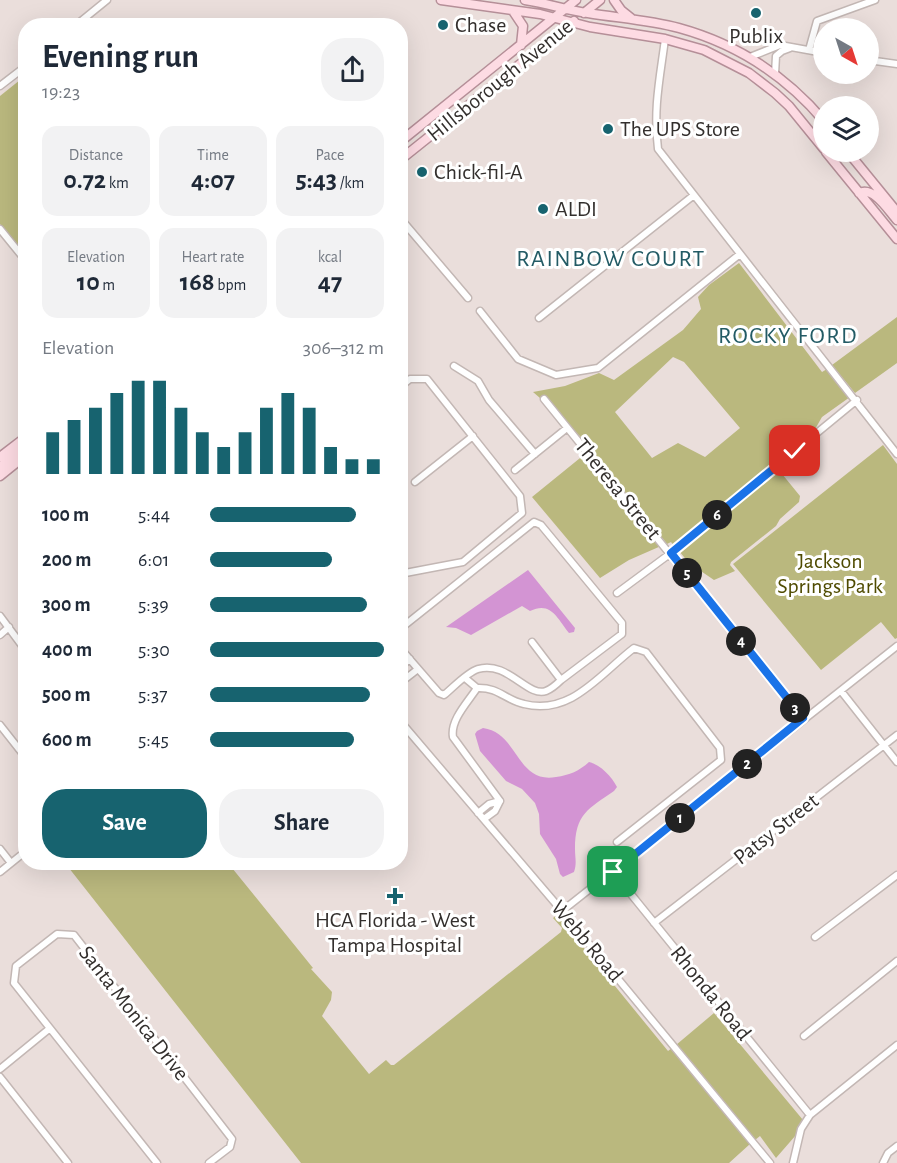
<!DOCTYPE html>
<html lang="en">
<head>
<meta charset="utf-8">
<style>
  body { margin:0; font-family:"Alegreya Sans",sans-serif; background:#f2f2f3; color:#1f2937; height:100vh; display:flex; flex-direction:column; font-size:22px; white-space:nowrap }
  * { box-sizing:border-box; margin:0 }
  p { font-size:20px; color:#747a83 }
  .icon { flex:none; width:33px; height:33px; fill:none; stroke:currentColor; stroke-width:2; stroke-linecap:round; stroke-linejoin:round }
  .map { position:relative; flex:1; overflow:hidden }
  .details { position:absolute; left:18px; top:18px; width:390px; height:852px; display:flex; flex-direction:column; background:#fff; border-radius:24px; box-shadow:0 6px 24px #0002 }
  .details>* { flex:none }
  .needle { width:39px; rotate:141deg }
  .fabs { position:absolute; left:813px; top:18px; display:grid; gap:12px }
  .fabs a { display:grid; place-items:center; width:66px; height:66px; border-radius:50%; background:#fff; box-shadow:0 6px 24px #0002; font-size:30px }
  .pin { position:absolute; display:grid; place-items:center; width:51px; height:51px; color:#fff; margin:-26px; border-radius:12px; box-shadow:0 3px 9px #0006 }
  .km { position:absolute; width:30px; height:30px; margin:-15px; border-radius:50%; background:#222; color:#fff; font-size:16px; line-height:30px; text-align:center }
  .round { display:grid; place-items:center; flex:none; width:63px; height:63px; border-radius:24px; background:#f2f2f3 }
  .head { display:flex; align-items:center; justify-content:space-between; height:102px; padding:0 24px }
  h1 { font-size:33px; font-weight:600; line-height:45px }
  .metrics { display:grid; grid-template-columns:repeat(3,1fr); gap:9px; height:102px; padding:6px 24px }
  .metrics div { display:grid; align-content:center; border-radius:15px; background:#f2f2f3; text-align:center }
  .metrics b { font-size:26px; font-weight:600 }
  .metrics small { font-size:16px; font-weight:400 }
  .metrics p { font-size:16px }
  .chart { height:168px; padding:12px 24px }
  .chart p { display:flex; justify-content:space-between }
  .chart svg { width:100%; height:108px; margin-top:6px; stroke:#17636f; stroke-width:6 }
  .cta { display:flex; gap:12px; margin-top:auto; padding:12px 24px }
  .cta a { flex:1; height:69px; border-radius:24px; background:#17636f; color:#fff; font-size:24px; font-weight:600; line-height:69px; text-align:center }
  .cta a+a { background:#f2f2f3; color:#1f2937 }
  ul { padding:0 24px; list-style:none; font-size:20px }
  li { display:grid; grid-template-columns:96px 72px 1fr; align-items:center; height:45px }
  li i { height:15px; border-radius:8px; background:#17636f }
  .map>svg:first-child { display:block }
  .green { fill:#bab87e; fill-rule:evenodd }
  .water { fill:#d394d3 }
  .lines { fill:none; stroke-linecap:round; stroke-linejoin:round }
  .minor-casing { stroke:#c3b7b4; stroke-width:9 }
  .major-casing { stroke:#b58f98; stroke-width:11 }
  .minor { stroke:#fff; stroke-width:6 }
  .major { stroke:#fddbe3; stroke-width:8 }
  .route-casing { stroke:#fff; stroke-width:12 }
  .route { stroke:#1a73e8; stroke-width:8 }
  .poi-dot { fill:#17636f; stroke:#fff; stroke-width:2 }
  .labels { text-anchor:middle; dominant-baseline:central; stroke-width:6; stroke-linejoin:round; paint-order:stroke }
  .poi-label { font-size:22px; fill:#332f2d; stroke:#fff; text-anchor:start }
  .street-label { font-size:22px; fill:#332f2d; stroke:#fff }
  .park-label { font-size:22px; fill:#4f4b01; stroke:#fff }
  .neighbourhood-label { font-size:24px; letter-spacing:1.5px; fill:#235b65; stroke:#fff }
</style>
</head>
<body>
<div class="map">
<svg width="897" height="1163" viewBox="0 0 897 1163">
  <rect width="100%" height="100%" fill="#eadedb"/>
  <!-- green -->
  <path class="green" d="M25 76V256L0 224V96Z
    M739 263 822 372 827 369 850 397 822 417 814 431 674 546 671 542 667 544 590 450 592 447 573 430 545 395 540 398 533 392 565 386 599 373 614 380 683 330 701 309 698 297 709 285ZM673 357 684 362 740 428 705 457 678 443 652 458 615 412Z
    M897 317V363L855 393 832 365Z
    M883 445 897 464V638L895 639 881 622 821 670 733 564Z
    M585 454 661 546 629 560 600 578 532 497Z
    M778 469 800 496 799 502 780 519 776 526 731 562 730 565 735 571 714 580 689 563 679 551Z
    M65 863H228L313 968 311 969 332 992 331 1000 322 1016 369 1074 386 1060 391 1065H394L561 932 562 928 553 918 557 915 668 1051 672 1048 750 1144 729 1163H301Z
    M714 1013 803 1120 798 1127 796 1135 776 1158 760 1136 755 1140 676 1045Z"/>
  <!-- water -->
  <path class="water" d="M528 570 575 628 574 632 569 633C557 618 551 601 530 611L522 606 471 635 456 628 446 627Z
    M483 728C519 733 516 784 556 777 570 775 579 771 589 762 601 765 612 777 617 787L614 791C588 809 575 814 575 849 575 858 577 863 574 872L563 877 560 874 556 859 540 834 539 814 535 803 522 789 506 781 480 751 475 734 477 731Z"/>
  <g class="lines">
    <defs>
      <path id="minor" d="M75 26 107 0
        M665 39C660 78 653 108 658 149L897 454
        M809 50 817 21 875 0
        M750 57 780 45 824 53
        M868 60 897 64
        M775 74 776 56 782 51 790 48
        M0 86 26 66
        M400 218 468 298
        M0 229 26 261
        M480 311 518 359 556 375 598 368 740 254
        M539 318 694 195
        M454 366 478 381 489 400 535 454
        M400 387 410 379H427L520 496 522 513 463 562 400 574
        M544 399 803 718
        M515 470 567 428
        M415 482 473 436
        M617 593 671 553 857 400
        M0 616 26 651
        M400 629 534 522 541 525 622 623V634L561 680 532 642
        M0 635 9 627
        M400 648 439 693 444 695C454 687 466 673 478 669 507 660 528 698 546 691 551 689 557 684 561 680
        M400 667 410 659
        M465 678 477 688C499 687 505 700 524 704 571 716 600 674 634 648L646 652 720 748 721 760 617 842
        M400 683 418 669
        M477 688C468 702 450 720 453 737L500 801
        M841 691 897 762
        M400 721 562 911 770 1163
        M0 725 26 758
        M478 813 489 804 500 801
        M484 819 495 811 500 801
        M0 849 11 863
        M0 872 26 851
        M613 872 810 1115
        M562 911 897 646
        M654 923 897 735
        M815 937 897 875
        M804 1036 897 961
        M0 1069 49 1029
        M0 1077 68 1163
        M157 1163 14 983 16 966 57 934 74 935 232 1139 230 1147 209 1163
        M793 1163 801 1129 810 1115 897 1045
        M883 1163 888 1153 897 1146"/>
      <path id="major" d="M441 0 540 14 590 27 665 39 704 50 749 73 775 93 789 106 824 149
        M525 0C546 3 566 10 588 13 618 18 649 20 679 28 737 44 785 75 824 121
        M614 0 621 10 631 18
        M513 11 523 26 521 45
        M584 13 600 0
        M400 142 576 0
        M826 152 897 239
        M848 152 897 212
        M400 160 574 21
        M859 193C874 186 888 210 897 220
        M0 457 26 437
        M0 467 26 446
        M0 476 26 455"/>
    </defs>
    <!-- minor casing -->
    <use href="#minor" class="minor-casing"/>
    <!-- major casing -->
    <use href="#major" class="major-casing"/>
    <!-- minor -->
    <use href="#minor" class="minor"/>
    <!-- major -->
    <use href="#major" class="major"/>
  </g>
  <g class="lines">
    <defs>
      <path id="route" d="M613 872 803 718 671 553 795 451"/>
    </defs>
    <!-- route casing -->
    <use href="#route" class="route-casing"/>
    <!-- route -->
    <use href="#route" class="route"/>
  </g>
  <!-- markers -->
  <g class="poi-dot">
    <circle cx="756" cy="13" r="6"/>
    <circle cx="443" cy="25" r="6"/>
    <circle cx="608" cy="129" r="6"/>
    <circle cx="422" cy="172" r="6"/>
    <circle cx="543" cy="209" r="6"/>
    <path d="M392 887h6v6h6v6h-6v6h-6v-6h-6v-6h6z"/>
  </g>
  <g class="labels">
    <!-- poi labels -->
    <g class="poi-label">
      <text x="455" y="25">Chase</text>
      <text x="756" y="36" text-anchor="middle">Publix</text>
      <text x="620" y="129">The UPS Store</text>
      <text x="434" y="172">Chick-fil-A</text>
      <text x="555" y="209">ALDI</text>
      <text x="395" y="920" text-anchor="middle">HCA Florida - West<tspan x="395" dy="25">Tampa Hospital</tspan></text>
    </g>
    <!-- street labels -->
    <g class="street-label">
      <text transform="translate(500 80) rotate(-39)">Hillsborough Avenue</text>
      <text transform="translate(618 489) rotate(51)">Theresa Street</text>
      <text transform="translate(776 829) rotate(-38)">Patsy Street</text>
      <text transform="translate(587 941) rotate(50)">Webb Road</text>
      <text transform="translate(711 993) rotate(51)">Rhonda Road</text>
      <text transform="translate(134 1013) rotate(52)">Santa Monica Drive</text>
    </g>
    <!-- park labels -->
    <g class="park-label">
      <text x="830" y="561">Jackson<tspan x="830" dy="25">Springs Park</tspan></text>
    </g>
    <!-- neighbourhood labels -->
    <g class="neighbourhood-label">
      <text x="611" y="259">RAINBOW COURT</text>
      <text x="788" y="336">ROCKY FORD</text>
    </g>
  </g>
</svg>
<div class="fabs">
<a><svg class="needle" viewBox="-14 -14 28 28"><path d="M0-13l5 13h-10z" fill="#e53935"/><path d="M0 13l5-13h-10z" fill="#747a83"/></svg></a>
<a><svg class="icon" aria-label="layers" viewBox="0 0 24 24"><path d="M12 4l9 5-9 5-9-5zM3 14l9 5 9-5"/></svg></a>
</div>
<div class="pin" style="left:613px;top:872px;background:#1e9e55"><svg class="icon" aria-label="arrive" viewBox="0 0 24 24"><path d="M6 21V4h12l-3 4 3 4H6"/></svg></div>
<div class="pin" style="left:795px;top:451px;background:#d93025"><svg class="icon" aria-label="check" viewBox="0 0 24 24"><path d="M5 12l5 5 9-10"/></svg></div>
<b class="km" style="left:680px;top:818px">1</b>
<b class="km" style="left:747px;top:764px">2</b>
<b class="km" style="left:795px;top:708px">3</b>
<b class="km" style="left:741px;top:641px">4</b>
<b class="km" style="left:687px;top:573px">5</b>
<b class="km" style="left:717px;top:515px">6</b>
<section class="details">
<div class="head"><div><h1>Evening run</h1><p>19:23</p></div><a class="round"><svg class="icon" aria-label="share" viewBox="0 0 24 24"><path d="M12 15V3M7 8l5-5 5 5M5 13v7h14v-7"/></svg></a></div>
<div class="metrics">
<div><p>Distance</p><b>0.72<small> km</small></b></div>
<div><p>Time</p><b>4:07</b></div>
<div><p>Pace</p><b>5:43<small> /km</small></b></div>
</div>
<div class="metrics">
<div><p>Elevation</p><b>10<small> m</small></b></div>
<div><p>Heart rate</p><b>168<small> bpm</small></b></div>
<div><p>kcal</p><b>47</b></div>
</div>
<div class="chart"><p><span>Elevation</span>306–312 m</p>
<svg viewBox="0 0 160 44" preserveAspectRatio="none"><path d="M5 44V27M15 44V22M25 44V17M35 44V11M45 44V6M55 44V6M65 44V17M75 44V27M85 44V33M95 44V27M105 44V17M115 44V11M125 44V17M135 44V33M145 44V38M155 44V38"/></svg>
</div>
<ul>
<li><b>100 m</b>5:44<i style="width:84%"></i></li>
<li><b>200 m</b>6:01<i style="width:70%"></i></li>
<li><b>300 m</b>5:39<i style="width:90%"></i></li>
<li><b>400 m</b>5:30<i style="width:100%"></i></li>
<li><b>500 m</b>5:37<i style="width:92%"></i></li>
<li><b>600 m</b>5:45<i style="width:83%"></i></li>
</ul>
<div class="cta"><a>Save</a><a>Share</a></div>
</section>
</div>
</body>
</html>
